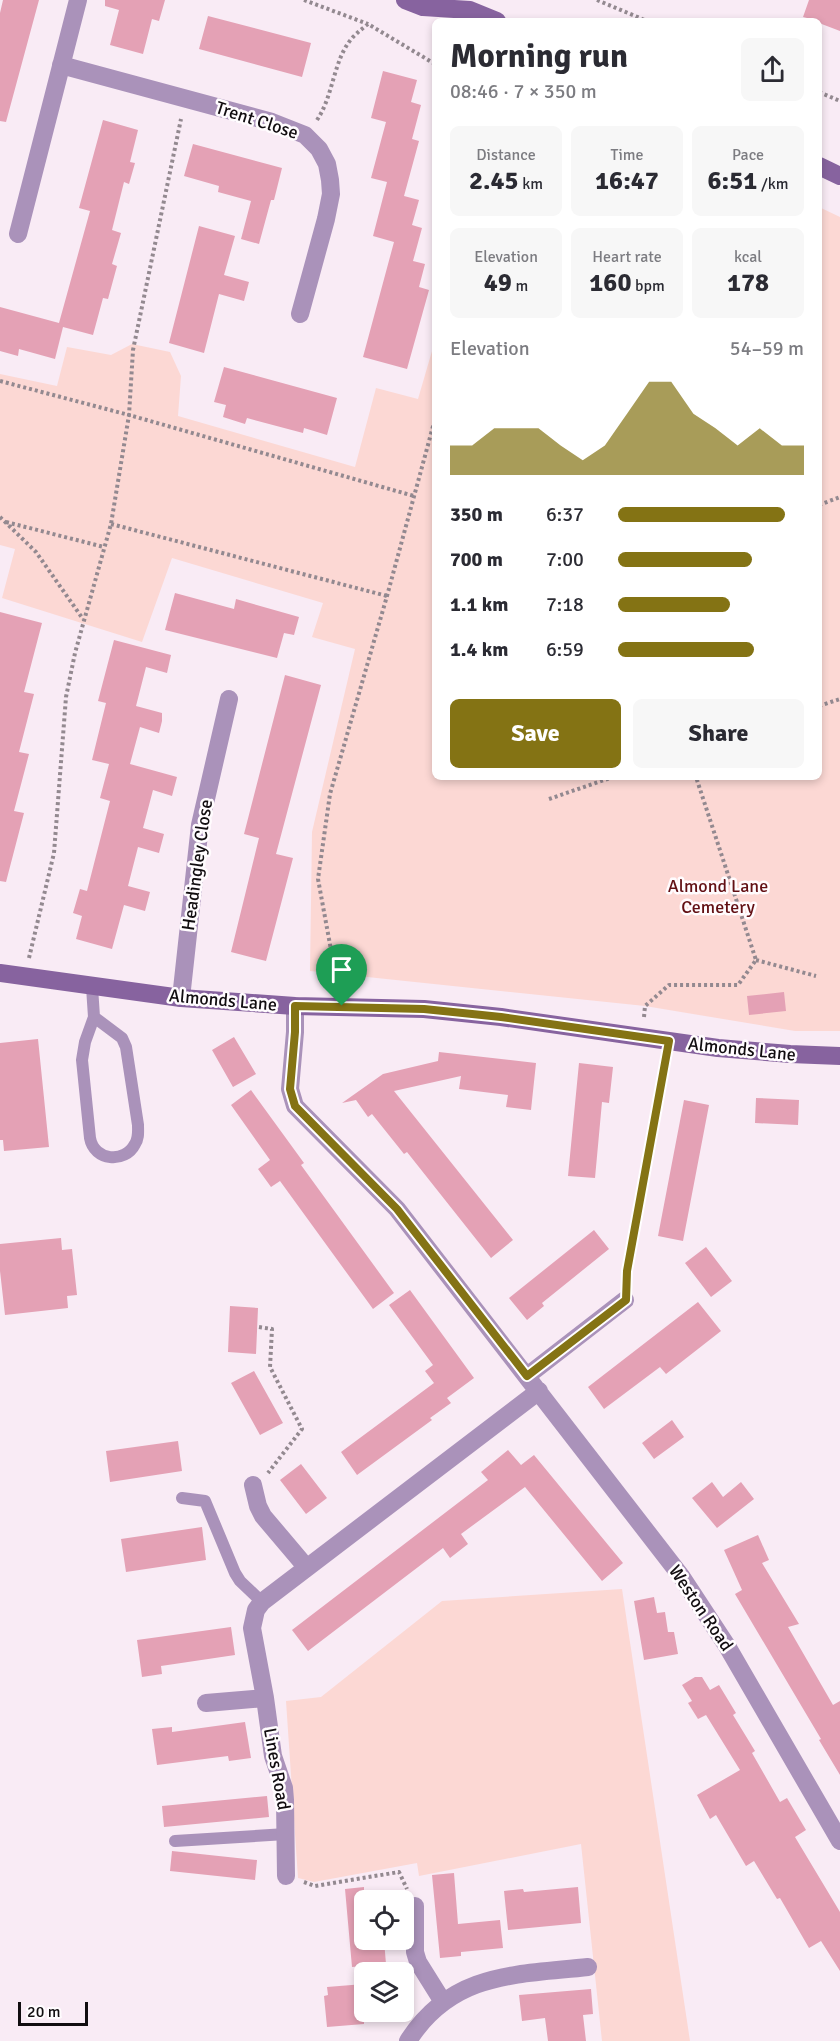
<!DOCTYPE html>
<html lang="en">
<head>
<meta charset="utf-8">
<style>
  body { margin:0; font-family:Signika,sans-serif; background:#f7f7f7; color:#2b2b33; height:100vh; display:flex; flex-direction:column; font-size:22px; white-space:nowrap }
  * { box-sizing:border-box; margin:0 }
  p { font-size:20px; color:#7c7c81 }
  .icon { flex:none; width:33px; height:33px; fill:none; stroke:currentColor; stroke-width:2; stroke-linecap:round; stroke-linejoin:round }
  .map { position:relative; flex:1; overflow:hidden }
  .sheet { position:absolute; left:432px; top:18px; width:390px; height:762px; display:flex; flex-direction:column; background:#fff; border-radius:9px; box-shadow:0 3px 9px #0003 }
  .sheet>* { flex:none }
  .controls { position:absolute; left:354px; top:1890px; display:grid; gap:12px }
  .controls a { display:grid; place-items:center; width:60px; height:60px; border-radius:9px; background:#fff; box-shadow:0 3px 9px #0003; font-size:30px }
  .scale { position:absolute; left:18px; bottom:15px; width:70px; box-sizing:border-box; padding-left:6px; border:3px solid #110d10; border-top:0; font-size:16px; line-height:21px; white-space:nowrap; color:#110d10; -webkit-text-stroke:4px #fffcfe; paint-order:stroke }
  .pin { position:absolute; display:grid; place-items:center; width:51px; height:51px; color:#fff; margin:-62px -26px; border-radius:50% 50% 50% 0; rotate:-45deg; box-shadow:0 0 6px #0007 }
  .pin .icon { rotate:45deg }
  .round { display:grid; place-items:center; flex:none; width:63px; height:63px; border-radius:9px; background:#f7f7f7 }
  .headline { display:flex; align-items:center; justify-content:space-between; height:102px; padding:0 18px }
  h1 { font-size:33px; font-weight:700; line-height:45px }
  .figures { display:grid; grid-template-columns:repeat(3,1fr); gap:9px; height:102px; padding:6px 18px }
  .figures div { display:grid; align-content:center; border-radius:9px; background:#f7f7f7; text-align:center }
  .figures b { font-size:26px; font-weight:700 }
  .figures small { font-size:16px; font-weight:400 }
  .figures p { font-size:16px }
  .chart { height:168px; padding:12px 18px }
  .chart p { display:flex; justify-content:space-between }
  .chart svg { width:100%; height:108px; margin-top:6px; fill:#847314; opacity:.7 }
  .primary-button { display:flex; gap:12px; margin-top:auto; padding:12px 18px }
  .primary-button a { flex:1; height:69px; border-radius:9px; background:#847314; color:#fff; font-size:24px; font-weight:700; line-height:69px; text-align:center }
  .primary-button a+a { background:#f7f7f7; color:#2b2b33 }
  ul { padding:0 18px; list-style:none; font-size:20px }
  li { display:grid; grid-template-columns:96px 72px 1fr; align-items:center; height:45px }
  li i { height:15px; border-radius:8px; background:#847314 }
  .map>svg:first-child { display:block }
  .green { fill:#fcd8d4 }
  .building { fill:#e4a1b5 }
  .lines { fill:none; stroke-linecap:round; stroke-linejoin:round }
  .path { stroke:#938990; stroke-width:4; stroke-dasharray:3 3; stroke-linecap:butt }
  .lane { stroke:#aa92ba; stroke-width:12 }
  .street { stroke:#aa92ba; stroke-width:18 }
  .secondary { stroke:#87639f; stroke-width:18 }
  .route-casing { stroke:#fff; stroke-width:12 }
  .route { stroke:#847314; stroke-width:8 }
  .labels { text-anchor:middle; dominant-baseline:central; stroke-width:5; stroke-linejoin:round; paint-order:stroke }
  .street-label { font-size:18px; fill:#110d10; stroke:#fffcfe }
  .park-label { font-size:18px; fill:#621014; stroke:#fffcfe }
</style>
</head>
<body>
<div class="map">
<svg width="840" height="2041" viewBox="0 0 840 2041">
  <rect width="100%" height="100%" fill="#f9ebf5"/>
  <!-- green -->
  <path class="green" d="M819 207 840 217V1031H795L645 1006 310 971 312 832 355 649 312 637 323 603 172 558 142 642 2 598 15 549 0 545V374L57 386 67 347 111 355 132 344 170 352 181 376 178 416 355 467 376 388 418 399 432 351 435 352V777H819Z
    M622 1589 690 2041H602L581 1844 419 1876 417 1863 314 1882 298 1878 286 1701 321 1697 442 1601Z"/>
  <!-- building -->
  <path class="building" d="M3 0H39L6 122 0 121V13Z
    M105 0H165L159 21 152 19 143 54 110 45 119 10 105 6Z
    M809 0H840V31L819 23V21L803 17Z
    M208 16 311 43 302 77 199 49Z
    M383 71 417 80 411 102 421 105 412 139 419 141 404 196 419 200 412 225 422 228 413 261 425 264 419 287 429 290 407 369 363 357 394 242 373 236 387 182 371 178 386 122 371 118Z
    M103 120 138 130 130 162 135 163 129 184 124 182 112 230 121 233 112 264 117 266 108 299 103 298 93 335 63 327 55 359 19 349 18 356 0 351V307L59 323 90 211 79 208Z
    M193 144 282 168 274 200H271L259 244 241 239 251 201 218 192 219 186 184 176Z
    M199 226 235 236 224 275 249 282 244 301 219 294 204 353 169 343Z
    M224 367 337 398 327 435 304 428 303 433 247 418 245 424 223 417 226 405 214 402Z
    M175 593 234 609 236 599 299 617 294 635 284 633 277 658 165 630Z
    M0 612 42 623 24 692 34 694 19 752 29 754 14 811 24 813 6 882 0 881Z
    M114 640 171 655 167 673 146 667 136 706 162 713V721L159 733 140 727 130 764 177 777 172 796 153 790 143 828 164 834 159 853 138 847 128 886 150 892 145 911 124 905 112 949 76 939 82 916 73 913 80 889 87 891 110 801 100 798 109 764 92 760 106 703 98 701Z
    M285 675 321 685 276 854 293 858 266 961 231 952 259 838 244 834Z
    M784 992 786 1011 749 1015 747 996Z
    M234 1037 256 1074 233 1087 212 1050Z
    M38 1039 49 1147 4 1151 3 1140H0V1043Z
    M439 1052 536 1063 531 1110 506 1107 508 1095 459 1089 461 1076 394 1091 513 1240 491 1258 407 1152 404 1154 372 1114 368 1117 356 1100 342 1103 383 1074 438 1061Z
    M579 1063 613 1067 609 1103 602 1102 595 1178 568 1176Z
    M251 1090 304 1163 301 1165 394 1293 373 1309 280 1181 271 1187 258 1169 270 1160 231 1105Z
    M756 1098 799 1100 798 1125 755 1123Z
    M684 1100 709 1105 683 1241 658 1236Z
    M594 1230 609 1249 542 1303 544 1306 527 1320 509 1298Z
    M61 1238 62 1250 72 1249 77 1295 67 1296 68 1308 5 1315 0 1271V1244Z
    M706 1247 732 1281 711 1297 685 1263Z
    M410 1290 474 1378 447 1398 451 1403 430 1418 432 1420 357 1475 341 1452 434 1383 425 1371 433 1365 389 1305Z
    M698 1302 721 1331 666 1374 660 1367 604 1409 588 1387Z
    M230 1306 258 1308 256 1354 228 1352Z
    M254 1371 283 1423 260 1435 231 1383Z
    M672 1420 684 1437 654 1459 642 1443Z
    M178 1441 182 1471 110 1482 106 1451Z
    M508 1450 521 1465 534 1455 623 1563 602 1581 525 1487 461 1534 468 1544 450 1558 443 1548 308 1651 292 1630 488 1480 481 1472Z
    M301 1464 327 1498 306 1514 280 1480Z
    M712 1482 723 1497 741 1482 754 1499 717 1528 692 1498Z
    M202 1527 206 1560 126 1572 121 1539Z
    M758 1535 769 1560 762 1563 799 1624 788 1627 833 1705 840 1701V1775L819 1740 821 1739 735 1594 742 1590 724 1550Z
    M654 1597 657 1613 665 1612 668 1632H674L678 1654 644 1660 634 1601Z
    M231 1627 235 1655 161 1666 162 1674 142 1677 137 1640Z
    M695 1677H702L710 1690 719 1685 736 1713 733 1715 755 1751 752 1753 780 1802 787 1798 806 1830 795 1837 840 1912V1971L821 1941 809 1948 780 1898 777 1899 754 1861 746 1866 716 1815 710 1819 697 1795 740 1770 706 1715 698 1719 688 1703 692 1701 682 1685Z
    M245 1722 251 1758 229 1761 228 1756 157 1765 152 1729 172 1727V1732Z
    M267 1796 269 1817 164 1827 162 1806Z
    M172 1851 257 1860 255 1880 170 1871Z
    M454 1873 458 1924 500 1920 503 1948 461 1952V1956L440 1958 432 1875Z
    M364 1887V1940H384L386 1964 352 1967 345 1889Z
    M578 1887 581 1923 508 1930 504 1891 523 1889 524 1892Z
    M364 1984V2024L327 2027 324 1996 328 1995 327 1987Z
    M591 1989 593 2014 583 2015 586 2041H548L545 2018 522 2021 519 1995Z"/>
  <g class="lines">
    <!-- path -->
    <path class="path" d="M304 0 368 24
      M597 0 647 21
      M819 92 840 101
      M317 120C334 95 333 59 353 37 358 32 363 28 368 24L435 64
      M0 381 129 415 133 350 181 119
      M819 505 840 497
      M0 517 36 552 83 619
      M6 522 104 547
      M111 524 387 596
      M819 706 840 699
      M549 799 613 777
      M29 958 54 853 66 697 75 653 111 524 129 415 414 496
      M756 960 816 976
      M338 988 318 879 330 794 387 596 435 419
      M644 1017 645 1006 669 985H738L756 960 696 777
      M626 1280 666 1060
      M259 1327 272 1329 270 1367 302 1429 268 1473
      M304 1882 315 1886 399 1872 407 1889"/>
    <!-- lane -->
    <path class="lane" d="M92 987 94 1017 85 1042 82 1060 90 1138C94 1161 125 1164 135 1144 139 1138 138 1132 138 1125L126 1047 122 1038 94 1017
      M182 1498 205 1501 235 1573 240 1581 262 1602
      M175 1841 286 1834"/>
    <!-- street -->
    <path class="street" d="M61 65 272 122 305 135 319 149 327 164 330 180 331 194 326 219 300 314
      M18 234 78 0
      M181 998 200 825 229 699
      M295 1006V1032L290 1089 295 1106 397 1209 681 1576 727 1646 840 1841
      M527 1376 625 1300
      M253 1485 258 1506 263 1516 307 1568
      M206 1703 265 1698
      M286 1876 285 1800 284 1788 273 1756 265 1698 252 1628 256 1610 262 1602 539 1391
      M415 1906V1952L418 1962 443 2002
      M408 2041C452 1972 515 1975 588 1967"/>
    <!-- secondary -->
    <path class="secondary" d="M405 0 423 7 470 10 497 21
      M819 166 840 176
      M0 973 181 998 295 1006 424 1009 501 1017 718 1048 790 1054 840 1056"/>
  </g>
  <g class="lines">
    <defs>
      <path id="route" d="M295 1006 424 1009 501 1017 669 1041 627 1271 626 1300 527 1376 397 1209 295 1106 290 1089 295 1032Z"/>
    </defs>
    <!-- route casing -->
    <use href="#route" class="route-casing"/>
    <!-- route -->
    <use href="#route" class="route"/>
  </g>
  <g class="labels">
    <!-- street labels -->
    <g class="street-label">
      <text transform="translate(257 120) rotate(18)">Trent Close</text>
      <text transform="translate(197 865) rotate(-82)">Headingley Close</text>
      <text transform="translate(223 1000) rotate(5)">Almonds Lane</text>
      <text transform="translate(742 1049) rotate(6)">Almonds Lane</text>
      <text transform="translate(701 1608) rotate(56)">Weston Road</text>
      <text transform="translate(277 1769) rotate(80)">Lines Road</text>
    </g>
    <!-- park labels -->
    <g class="park-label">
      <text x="718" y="886">Almond Lane<tspan x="718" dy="21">Cemetery</tspan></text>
    </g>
  </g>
</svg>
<div class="controls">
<a><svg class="icon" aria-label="locate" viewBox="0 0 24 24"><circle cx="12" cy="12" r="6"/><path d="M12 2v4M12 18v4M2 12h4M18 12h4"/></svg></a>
<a><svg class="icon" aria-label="layers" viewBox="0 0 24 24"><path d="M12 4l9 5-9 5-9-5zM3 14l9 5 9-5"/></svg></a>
</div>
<div class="scale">20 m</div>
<div class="pin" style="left:342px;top:1006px;background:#1e9e55"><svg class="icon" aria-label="arrive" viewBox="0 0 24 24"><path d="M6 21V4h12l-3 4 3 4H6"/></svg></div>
<section class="sheet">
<div class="headline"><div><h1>Morning run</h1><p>08:46 · 7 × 350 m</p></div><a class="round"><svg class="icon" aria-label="share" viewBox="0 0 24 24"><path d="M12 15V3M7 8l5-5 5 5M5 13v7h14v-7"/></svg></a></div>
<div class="figures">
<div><p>Distance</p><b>2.45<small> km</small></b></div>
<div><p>Time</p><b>16:47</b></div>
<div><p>Pace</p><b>6:51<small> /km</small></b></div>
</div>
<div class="figures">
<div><p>Elevation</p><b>49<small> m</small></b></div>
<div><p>Heart rate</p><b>160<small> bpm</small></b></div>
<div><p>kcal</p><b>178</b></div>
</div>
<div class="chart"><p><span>Elevation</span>54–59 m</p>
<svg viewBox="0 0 160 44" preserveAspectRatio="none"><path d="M0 44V32L10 32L20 25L30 25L40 25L50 32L60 38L70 32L80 19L90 6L100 6L110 19L120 25L130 32L140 25L150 32L160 32V44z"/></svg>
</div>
<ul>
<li><b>350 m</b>6:37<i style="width:90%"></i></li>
<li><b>700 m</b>7:00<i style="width:72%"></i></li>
<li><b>1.1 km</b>7:18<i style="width:60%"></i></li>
<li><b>1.4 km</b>6:59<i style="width:73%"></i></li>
</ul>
<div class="primary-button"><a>Save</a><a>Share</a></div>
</section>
</div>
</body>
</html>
